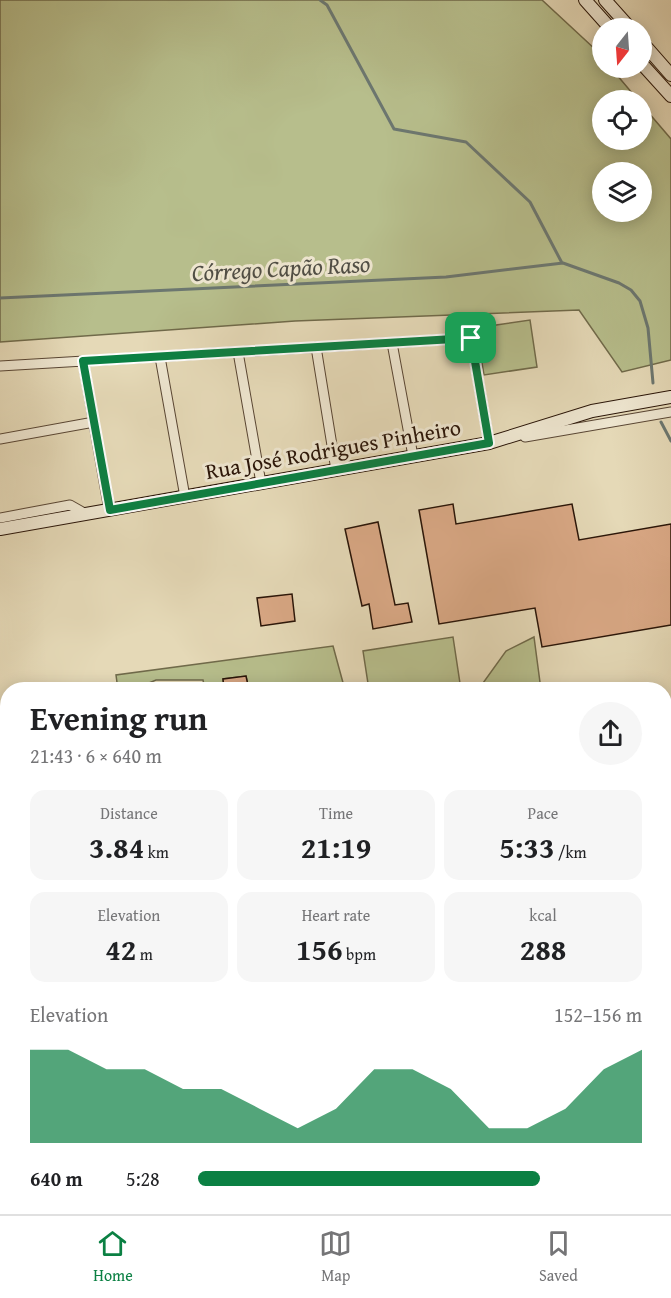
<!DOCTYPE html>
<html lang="en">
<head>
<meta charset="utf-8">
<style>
  body { margin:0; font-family:"Gentium Book Plus",serif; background:#f6f6f6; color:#202124; height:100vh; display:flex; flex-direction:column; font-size:22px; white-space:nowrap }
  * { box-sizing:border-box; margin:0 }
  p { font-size:20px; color:#757577 }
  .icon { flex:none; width:33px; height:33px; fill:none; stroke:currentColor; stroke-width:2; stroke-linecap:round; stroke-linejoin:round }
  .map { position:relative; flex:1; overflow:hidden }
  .side { position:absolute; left:0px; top:682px; width:672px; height:532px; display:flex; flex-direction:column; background:#fff; border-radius:24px 24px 0 0; box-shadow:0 3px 15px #0003 }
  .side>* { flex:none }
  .needle { width:39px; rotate:197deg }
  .buttons { position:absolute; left:592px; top:18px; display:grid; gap:12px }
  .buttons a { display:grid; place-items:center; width:60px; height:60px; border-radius:50%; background:#fff; box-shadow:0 3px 15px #0003; font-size:30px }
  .pin { position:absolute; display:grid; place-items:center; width:51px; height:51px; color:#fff; margin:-26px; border-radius:12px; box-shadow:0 3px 9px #0006 }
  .round { display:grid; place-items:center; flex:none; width:63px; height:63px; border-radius:32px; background:#f6f6f6 }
  .overview { display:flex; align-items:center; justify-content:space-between; height:102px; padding:0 30px }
  h1 { font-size:33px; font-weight:600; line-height:45px }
  .figures { display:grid; grid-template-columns:repeat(3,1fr); gap:9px; height:102px; padding:6px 30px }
  .figures div { display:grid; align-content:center; border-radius:15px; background:#f6f6f6; text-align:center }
  .figures b { font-size:30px; font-weight:600 }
  .figures small { font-size:16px; font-weight:400 }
  .figures p { font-size:16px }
  .chart { height:168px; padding:12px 30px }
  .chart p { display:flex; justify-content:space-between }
  .chart svg { width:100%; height:108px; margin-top:6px; fill:#0b8043; opacity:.7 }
  ul { padding:0 30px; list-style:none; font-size:20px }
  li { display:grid; grid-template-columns:96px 72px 1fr; align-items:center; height:45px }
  li i { height:15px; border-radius:8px; background:#0b8043 }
  .dock { display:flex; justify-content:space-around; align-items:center; height:84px; border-top:2px solid #e0e0e0; background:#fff; font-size:16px; color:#757577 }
  .dock a { display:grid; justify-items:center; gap:3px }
  .dock .current { color:#0b8043 }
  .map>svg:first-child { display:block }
  .green { fill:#b7be8c; stroke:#706a4a; stroke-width:1.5; fill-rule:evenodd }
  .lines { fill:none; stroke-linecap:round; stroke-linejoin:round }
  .stream { stroke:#6c7770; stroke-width:3 }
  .building { fill:#d9a885; stroke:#2a1508; stroke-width:1.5 }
  .street-casing { stroke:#594634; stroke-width:11 }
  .secondary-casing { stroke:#2a1508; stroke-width:14 }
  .street { stroke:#eee6d0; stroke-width:9 }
  .secondary { stroke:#eee6d0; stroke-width:12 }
  .route-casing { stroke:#fff; stroke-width:12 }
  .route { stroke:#0b8043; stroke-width:8 }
  .labels { text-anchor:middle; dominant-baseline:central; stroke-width:6; stroke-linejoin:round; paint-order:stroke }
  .street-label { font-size:22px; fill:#2a1508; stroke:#eee6d0 }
  .water-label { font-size:24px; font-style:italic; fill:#504e45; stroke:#eee6d0 }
</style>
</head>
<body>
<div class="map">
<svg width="671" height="1214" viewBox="0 0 671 1214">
  <rect width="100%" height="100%" fill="#e5d9b7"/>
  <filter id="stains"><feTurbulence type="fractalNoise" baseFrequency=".00333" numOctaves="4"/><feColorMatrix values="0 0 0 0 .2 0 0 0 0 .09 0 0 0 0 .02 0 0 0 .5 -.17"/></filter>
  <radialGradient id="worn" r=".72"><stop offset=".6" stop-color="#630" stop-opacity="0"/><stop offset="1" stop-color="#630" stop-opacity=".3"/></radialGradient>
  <!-- green -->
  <path class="green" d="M0 0H542L597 51 603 58V68H611L638 100H603V140H642V105L671 139V360L622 372 579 310 295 321 0 342ZM603 172H642V212H603Z
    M530 320 537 367 484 375 476 328Z
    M453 637 461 690H369L363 651Z
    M534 637 541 690H478L506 651Z
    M333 646 345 690H249L246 676 223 679 224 690H205L203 680H156L144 685 148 690H118L116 675Z"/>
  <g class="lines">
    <!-- stream -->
    <path class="stream" d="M320 0 327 5 394 129 466 142 530 202 562 263
      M0 298 446 277 563 263 619 283 631 290 640 301 648 328 653 383
      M661 422 671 441"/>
  </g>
  <!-- building -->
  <path class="building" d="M453 504 456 524 572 504 579 540 671 524V625L542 647 535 608 439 624 419 510Z
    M378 522 395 605 408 603 412 622 373 629 369 604 362 606 345 529Z
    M292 594 295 621 261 626 257 598Z
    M246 676 249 690H224L223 679Z"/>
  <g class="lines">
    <defs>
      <path id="street" d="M392 343 413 456
        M316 347 336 470
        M238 352 261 483
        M160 357 185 497
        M83 361 109 510
        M0 366 471 338 489 443 493 442
        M525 437 671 412
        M0 439 94 422
        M0 518 70 505 86 514
        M0 944 8 942
        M664 964 671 960
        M664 1017 671 1028
        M664 1099 671 1095
        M638 1208 639 1214
        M122 1214 123 1208
        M259 1214 263 1208
        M361 1214 365 1208
        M462 1214 467 1208
        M563 1214 567 1208"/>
      <path id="secondary" d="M585 0 610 28
        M605 0 630 28
        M642 42 671 75
        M642 64 671 96
        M0 529 489 443 592 411 671 397
        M664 824H671
        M0 925 8 924"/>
    </defs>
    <!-- street casing -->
    <use href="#street" class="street-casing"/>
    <!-- secondary casing -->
    <use href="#secondary" class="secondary-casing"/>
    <!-- street -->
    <use href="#street" class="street"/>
    <!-- secondary -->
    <use href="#secondary" class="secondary"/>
  </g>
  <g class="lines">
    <defs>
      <path id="route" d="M471 338 489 443 110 510 83 361Z"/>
    </defs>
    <!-- route casing -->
    <use href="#route" class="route-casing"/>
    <!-- route -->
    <use href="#route" class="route"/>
  </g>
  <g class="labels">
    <!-- street labels -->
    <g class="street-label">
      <text transform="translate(333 449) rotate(-10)">Rua José Rodrigues Pinheiro</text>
    </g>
    <!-- water labels -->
    <g class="water-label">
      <text transform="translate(281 268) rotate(-3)">Córrego Capão Raso</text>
    </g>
  </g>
  <rect width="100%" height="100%" filter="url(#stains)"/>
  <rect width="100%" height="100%" fill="url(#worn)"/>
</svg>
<div class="buttons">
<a><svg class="needle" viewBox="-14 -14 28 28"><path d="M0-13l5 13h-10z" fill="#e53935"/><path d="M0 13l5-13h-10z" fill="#757577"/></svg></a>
<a><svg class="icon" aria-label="locate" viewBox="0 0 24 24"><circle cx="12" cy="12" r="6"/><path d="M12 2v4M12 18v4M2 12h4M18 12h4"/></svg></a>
<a><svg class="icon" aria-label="layers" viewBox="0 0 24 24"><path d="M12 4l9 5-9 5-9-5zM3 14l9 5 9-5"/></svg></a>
</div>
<div class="pin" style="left:471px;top:338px;background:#1e9e55"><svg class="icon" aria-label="arrive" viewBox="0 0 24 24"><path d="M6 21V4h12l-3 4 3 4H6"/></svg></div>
<section class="side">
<div class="overview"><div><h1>Evening run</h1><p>21:43 · 6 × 640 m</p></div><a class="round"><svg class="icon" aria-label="share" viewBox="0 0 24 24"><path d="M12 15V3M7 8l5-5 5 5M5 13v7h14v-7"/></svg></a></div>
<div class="figures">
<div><p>Distance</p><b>3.84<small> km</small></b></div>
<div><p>Time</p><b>21:19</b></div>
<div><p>Pace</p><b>5:33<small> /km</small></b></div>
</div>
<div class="figures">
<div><p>Elevation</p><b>42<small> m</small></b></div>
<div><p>Heart rate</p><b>156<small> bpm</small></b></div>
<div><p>kcal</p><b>288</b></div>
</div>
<div class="chart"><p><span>Elevation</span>152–156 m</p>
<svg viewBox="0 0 160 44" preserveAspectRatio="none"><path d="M0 44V6L10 6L20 14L30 14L40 22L50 22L60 30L70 38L80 30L90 14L100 14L110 22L120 38L130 38L140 30L150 14L160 6V44z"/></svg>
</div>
<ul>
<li><b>640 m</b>5:28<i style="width:77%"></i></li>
</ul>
</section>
</div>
<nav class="dock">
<a class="current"><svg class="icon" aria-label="home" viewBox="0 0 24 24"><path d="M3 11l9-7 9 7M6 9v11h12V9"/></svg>Home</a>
<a><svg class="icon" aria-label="map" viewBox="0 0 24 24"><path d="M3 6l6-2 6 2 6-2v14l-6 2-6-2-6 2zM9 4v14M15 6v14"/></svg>Map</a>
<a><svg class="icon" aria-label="saved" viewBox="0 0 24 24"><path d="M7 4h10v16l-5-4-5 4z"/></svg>Saved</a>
</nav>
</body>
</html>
